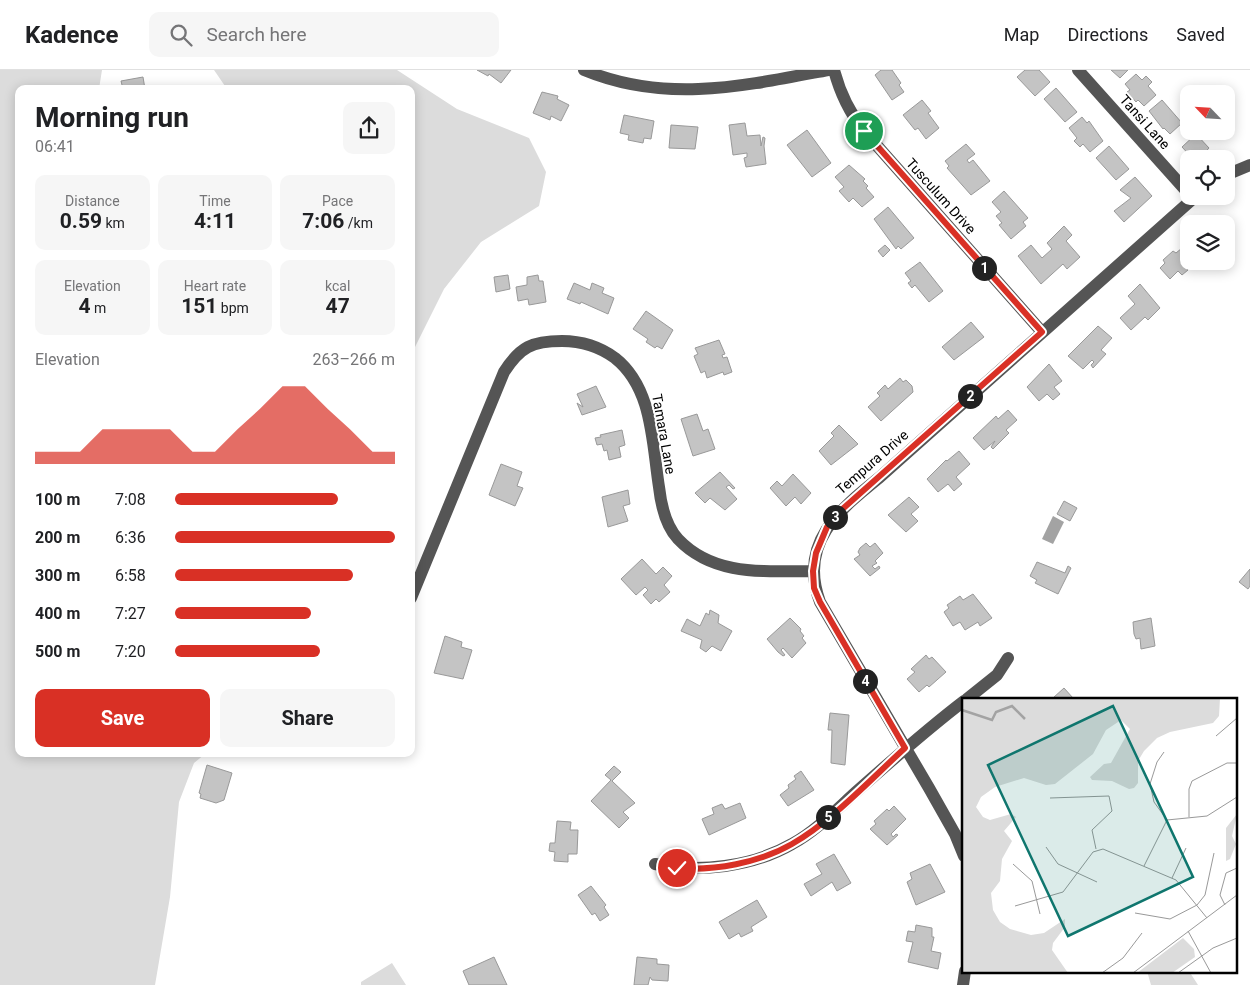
<!DOCTYPE html>
<html lang="en">
<head>
<meta charset="utf-8">
<style>
  body { margin:0; font-family:Roboto,sans-serif; background:#f6f6f6; color:#202124; height:100vh; display:flex; flex-direction:column; font-size:19px; white-space:nowrap }
  * { box-sizing:border-box; margin:0 }
  p { font-size:16px; color:#757577 }
  .icon { flex:none; width:28px; height:28px; fill:none; stroke:currentColor; stroke-width:2; stroke-linecap:round; stroke-linejoin:round }
  .map { position:relative; flex:1; overflow:hidden }
  .drawer { position:absolute; left:15px; top:15px; width:400px; height:672px; display:flex; flex-direction:column; background:#fff; border-radius:10px; box-shadow:0 2px 12px #0003 }
  .drawer>* { flex:none }
  .needle { width:32px; rotate:295deg }
  .controls { position:absolute; left:1180px; top:15px; display:grid; gap:10px }
  .controls a { display:grid; place-items:center; width:55px; height:55px; border-radius:10px; background:#fff; box-shadow:0 2px 12px #0003; font-size:25px }
  .pin { position:absolute; display:grid; place-items:center; width:42px; height:42px; color:#fff; margin:-21px; border:2px solid #fff; border-radius:50%; box-shadow:0 1px 5px #0007 }
  .km { position:absolute; width:25px; height:25px; margin:-12px; border-radius:50%; background:#222; color:#fff; font-size:14px; line-height:25px; text-align:center }
  .round { display:grid; place-items:center; flex:none; width:52px; height:52px; border-radius:10px; background:#f6f6f6 }
  .summary { display:flex; align-items:center; justify-content:space-between; height:85px; padding:0 20px }
  h1 { font-size:28px; font-weight:700; line-height:38px }
  .figures { display:grid; grid-template-columns:repeat(3,1fr); gap:8px; height:85px; padding:5px 20px }
  .figures div { display:grid; align-content:center; border-radius:10px; background:#f6f6f6; text-align:center }
  .figures b { font-size:21px; font-weight:700 }
  .figures small { font-size:14px; font-weight:400 }
  .figures p { font-size:14px }
  .chart { height:140px; padding:10px 20px }
  .chart p { display:flex; justify-content:space-between }
  .chart svg { width:100%; height:90px; margin-top:5px; fill:#d93025; opacity:.7 }
  .button { display:flex; gap:10px; margin-top:auto; padding:10px 20px }
  .button a { flex:1; height:58px; border-radius:10px; background:#d93025; color:#fff; font-size:20px; font-weight:700; line-height:58px; text-align:center }
  .button a+a { background:#f6f6f6; color:#202124 }
  ul { padding:0 20px; list-style:none; font-size:16px }
  li { display:grid; grid-template-columns:80px 60px 1fr; align-items:center; height:38px }
  li i { height:12px; border-radius:6px; background:#d93025 }
  header { display:flex; align-items:center; gap:30px; box-sizing:border-box; height:70px; padding:0 25px; background:#fff; border-bottom:1px solid #e0e0e0 }
  header strong { font-size:24px }
  nav { display:flex; gap:28px; margin-inline-start:auto; font-size:18px }
  .search { width:350px; height:45px; background:#f6f6f6; display:flex; align-items:center; gap:12px; box-sizing:border-box; padding:0 18px; border-radius:10px; color:#757577; font-size:19px }
  .map>svg:first-child { display:block }
  .green { fill:#dcdcdc }
  .water { fill:#a3a3a3 }
  .building { fill:#c4c4c4; stroke:#999 }
  .lines { fill:none; stroke-linecap:round; stroke-linejoin:round }
  .minor { stroke:#555; stroke-width:12 }
  .route-casing { stroke:#fff; stroke-width:10 }
  .route { stroke:#d93025; stroke-width:6 }
  .labels { text-anchor:middle; dominant-baseline:central; stroke-width:4; stroke-linejoin:round; paint-order:stroke }
  .street-label { font-size:14px; fill:#000; stroke:#fff }
  .inset-river { fill:none; stroke:#a3a3a3; stroke-width:2.5 }
  .inset-road { fill:none; stroke:#999; stroke-width:1 }
  .view { fill:#0f766e; fill-opacity:0.15; stroke:#0f766e; stroke-width:2.5 }
  .inset-edge { fill:none; stroke:#000; stroke-width:2.5 }
</style>
</head>
<body>
<header>
<strong>Kadence</strong>
<div class="search"><svg class="icon" aria-label="search" viewBox="0 0 24 24"><circle cx="10" cy="10" r="6"/><path d="M15 15l6 6"/></svg>Search here</div>
<nav><a>Map</a><a>Directions</a><a>Saved</a></nav>
</header>
<div class="map">
<svg width="1250" height="915" viewBox="0 0 1250 915">
  <rect width="100%" height="100%" fill="#fff"/>
  <!-- green -->
  <path class="green" d="M0 0H102L99 19H19V684H205L194 693 179 732 170 827 155 915H0Z
    M214 0H397L457 39 529 68 546 102 539 136 481 172 444 219 411 285V19H227Z
    M392 893 406 915H361V912Z
    M1147 901H1189L1198 915H1151Z"/>
  <!-- water -->
  <path class="water" d="M1053 446 1064 452 1053 474 1042 469Z"/>
  <!-- building -->
  <path class="building" d="M511 0 501 13 489 4 488 6 477 0Z
    M881 0H892L901 13 899 15 904 22 892 30 875 5Z
    M1025 0H1039L1050 12 1035 26 1017 7Z
    M1111 0H1128L1120 8Z
    M1136 4 1142 10 1146 6 1152 12 1148 16 1156 25 1144 36 1138 30 1136 32 1127 22 1130 20 1125 14Z
    M143 7 145 19H123L121 11Z
    M1056 18 1077 42 1065 52 1044 29Z
    M542 22 558 26 557 29 569 35 561 51 551 46 550 50 533 43Z
    M922 30 931 41 928 43 939 58 926 69 918 58 915 60 903 45Z
    M1162 30 1182 53 1170 64 1164 58 1163 59 1149 41Z
    M624 45 654 51 651 69 644 68 643 73 628 70 629 65 620 63Z
    M1082 47 1087 53 1089 51 1103 71 1090 82 1083 74 1080 77 1074 71 1077 68 1069 58Z
    M745 53 747 66 760 65 761 76 763 67 765 68 764 76 766 94 746 97 744 88 747 87V83L733 85 729 55Z
    M671 55 698 57 695 79 669 78Z
    M807 60 831 93 812 107 787 75Z
    M1196 64 1209 78 1199 89H1193L1182 77Z
    M966 74 975 84 967 90 969 93 973 90 990 111 971 125 947 98 949 96 945 91Z
    M1109 76 1129 99 1116 110 1096 88Z
    M849 95 865 109 863 111 868 116 866 118 874 127 862 137 853 128 849 132 839 121 844 117 835 107Z
    M1135 107 1152 126 1124 152 1114 141 1131 128 1120 120Z
    M1004 121 1028 148 1023 152 1026 156 1011 169 999 155 1002 153 996 146 1001 142 992 132Z
    M888 137 914 168 901 179 898 176 896 179 874 149Z
    M1064 156 1072 165 1066 171 1080 187 1067 199 1063 194 1041 214 1018 186 1031 175 1042 188 1052 179 1047 173Z
    M885 175 890 180 883 187 878 181Z
    M1182 178 1189 186V191L1184 196 1188 200 1182 205 1178 201 1170 209 1160 198 1165 193 1163 190 1173 181 1176 183Z
    M920 192 943 221 929 232 915 215 912 218 908 213 911 211 905 203Z
    M508 205 510 219 496 222 494 207Z
    M538 205 539 211H543L546 232 529 235 528 229 518 231 516 217 527 215V207Z
    M574 213 590 220 592 213 604 218 602 223 614 228 608 244 581 232 580 234 567 229Z
    M1140 214 1160 238 1148 250 1145 247 1131 260 1120 248 1135 234 1128 226Z
    M646 241 673 260 662 279 657 276 655 278 646 272 648 269 633 259Z
    M971 252 984 267 954 290 942 277Z
    M1098 256 1112 268 1101 280 1106 284 1093 298 1091 295 1094 292 1092 290 1083 299 1068 286Z
    M719 270 725 284 722 285 723 288 727 287 732 302 724 305 723 302 707 308 705 301 701 303 694 286 698 284 695 278Z
    M1049 294 1062 311 1054 317 1060 324 1053 330 1047 324 1039 331 1027 317Z
    M900 308 903 312 906 310 912 316 913 322 881 351 868 337 880 326 877 323 885 315 888 319Z
    M596 316 606 337 582 345 577 333 583 337 577 324Z
    M1008 340 1017 350 1006 360 1009 363 993 379 991 377 995 371 984 380 973 368 996 346 998 349Z
    M697 344 703 361 708 359 715 379 693 386 681 349Z
    M839 355 858 374 831 395 819 381 834 366 831 363Z
    M622 360 625 375 619 377 621 387 609 390 607 380 604 381 602 374 597 375 595 368 601 367 600 365Z
    M959 381 970 394 956 407 962 414 954 421 948 414 938 422 927 409 946 390 947 391Z
    M501 394 522 402 517 416 523 418 515 436 489 425Z
    M720 402 735 418 733 419 729 415 726 417 737 429 725 440 710 428 705 433 695 423Z
    M793 404 811 423 801 434 795 427 786 436 770 418 777 411 782 416Z
    M628 420 630 434 623 436 628 451 608 457 602 427Z
    M909 427 919 437 911 444 918 451 906 462 888 445Z
    M1064 431 1077 438 1070 451 1057 444Z
    M866 473 870 477 875 473 883 483 875 491 877 493 872 496 875 499 879 496 880 498 870 506 854 489 860 485 858 482 860 478Z
    M642 489 656 504 663 497 672 506 664 515 670 522 659 532 656 529 651 534 643 525 648 520 645 517 636 525 621 509Z
    M1037 492 1065 503 1068 496 1071 498 1058 524 1035 513 1037 510 1030 506Z
    M1250 499V516L1248 519 1239 512Z
    M973 524 992 548 980 556 978 552 965 560 960 552 953 556 944 542 949 538 947 535 960 526 963 530Z
    M710 540 719 545 718 553 732 561 721 581 712 576 706 582 700 578 702 570 681 561 687 549 700 556 706 543 709 545Z
    M790 548 801 559 800 561 804 566 802 568 806 573 792 588 783 578 781 580 785 585 783 586 778 582 767 569Z
    M1151 548 1155 576 1141 579 1140 568 1136 569 1134 564 1133 552Z
    M445 566 462 572 461 577 472 580 463 609 434 603Z
    M926 585 929 589 932 587 946 602 929 617 927 615 919 622 907 609 915 602 911 599Z
    M1064 618 1073 628 1053 629V628Z
    M830 643 849 645 845 695 831 693 832 660H828Z
    M207 695 232 703 224 730 216 733 200 728 201 724 199 723Z
    M614 696 621 702 612 711 635 733 623 742 629 748 619 758 591 731 611 710 605 705Z
    M801 701 814 720 788 736 780 725 789 718 788 715 796 709 794 706Z
    M740 733 746 748 709 765 702 749 714 744 712 738 722 734 725 739Z
    M894 736 906 749 891 764 893 767 896 764 898 765 887 775 870 759 876 754 874 751 887 739 889 741Z
    M557 751 571 752 570 760H578L577 784H568V792L554 791 555 782 549 781 550 773H555Z
    M834 784 851 813 837 821 832 812 811 826 804 814 822 804 816 794Z
    M930 794 945 822 916 835 907 812 912 809 910 803Z
    M591 816 606 835 604 837 609 845 600 851 595 843 592 845 578 825Z
    M757 830 767 847 751 857 753 861 741 867 739 863 729 869 719 852Z
    M916 855 932 858V867H934L931 881 941 883 938 899 908 892 913 872 906 871 908 861 915 862Z
    M494 887 507 915H469L463 901Z
    M637 887 657 889V894L669 895 668 911 652 910 650 907 648 915H634Z"/>
  <g class="lines">
    <!-- minor -->
    <path class="minor" d="M584 0C666 34 744 16 828 0
      M834 0C840 23 849 42 864 61L1042 262
      M1078 0 1189 124
      M1226 105 1250 95
      M411 528 504 302C520 277 532 271 562 271 581 271 600 277 615 288 653 318 652 373 659 417 661 435 665 455 678 469 714 507 765 501 813 501
      M967 629 997 605 1008 588
      M964 786 955 764 929 718 820 532C798 473 839 440 880 407L1196 126
      M655 794C699 803 752 797 792 774 816 761 836 740 856 722 891 691 926 660 964 631
      M963 915 965 901"/>
  </g>
  <g class="lines">
    <defs>
      <path id="route" d="M677 798C714 801 759 793 792 774 830 753 872 708 905 678L820 532 814 518 813 501 816 483 827 457 838 443 1042 262 864 61"/>
    </defs>
    <!-- route casing -->
    <use href="#route" class="route-casing"/>
    <!-- route -->
    <use href="#route" class="route"/>
  </g>
  <g class="labels">
    <!-- street labels -->
    <g class="street-label">
      <text transform="translate(1145 52) rotate(48)">Tansi Lane</text>
      <text transform="translate(941 126) rotate(48)">Tusculum Drive</text>
      <text transform="translate(664 364) rotate(80)">Tamara Lane</text>
      <text transform="translate(872 392) rotate(-41)">Tempura Drive</text>
    </g>
  </g>
  <!-- overview -->
  <g transform="translate(962 628)">
    <rect width="275" height="275" fill="#fff"/>
    <path d="M0 0H258L257 18 251 25 208 34 195 40 182 53 176 63V85L172 90 167 91 150 83 130 82 128 79 142 66 149 65 168 31 159 22 144 32 131 56 93 86 84 87 62 80 33 89 19 99 14 109 21 119 28 122 49 116 54 119 42 133 50 143 40 161 38 183 29 195 31 212 38 224 48 231 69 237 82 235 103 221V229L91 245 90 252 106 275H0ZM275 116 270 138 274 146 268 161 264 163V130ZM221 240 232 251 233 259 210 275H175Z" fill="#dcdcdc"/>
    <path class="inset-river" d="M0 12 30 22 34 14 50 8 63 21"/>
    <path class="inset-road" d="M254 38 275 20M202 54 195 64 188 86 192 104 205 122M88 100 147 98 150 113 130 132 134 151M227 119V91L230 83 265 65H275M84 149 96 166 135 184M51 166 70 183 78 216M182 168 205 122 245 118 275 99M210 180 224 150M263 207 258 197 264 175 275 170M53 208 101 194 131 154 141 151 214 182 245 220M173 215 208 221 235 207 243 197 252 155M226 233 249 275M140 275 161 260 180 235M171 275 275 197M216 275 251 250 275 240"/>
    <path class="view" d="M151 8 231 179 106 238 26 67Z"/>
    <rect width="275" height="275" class="inset-edge"/>
  </g>
</svg>
<div class="controls">
<a><svg class="needle" viewBox="-14 -14 28 28"><path d="M0-13l5 13h-10z" fill="#e53935"/><path d="M0 13l5-13h-10z" fill="#757577"/></svg></a>
<a><svg class="icon" aria-label="locate" viewBox="0 0 24 24"><circle cx="12" cy="12" r="6"/><path d="M12 2v4M12 18v4M2 12h4M18 12h4"/></svg></a>
<a><svg class="icon" aria-label="layers" viewBox="0 0 24 24"><path d="M12 4l9 5-9 5-9-5zM3 14l9 5 9-5"/></svg></a>
</div>
<div class="pin" style="left:864px;top:61px;background:#1e9e55"><svg class="icon" aria-label="arrive" viewBox="0 0 24 24"><path d="M6 21V4h12l-3 4 3 4H6"/></svg></div>
<div class="pin" style="left:677px;top:798px;background:#d93025"><svg class="icon" aria-label="check" viewBox="0 0 24 24"><path d="M5 12l5 5 9-10"/></svg></div>
<b class="km" style="left:984px;top:198px">1</b>
<b class="km" style="left:970px;top:326px">2</b>
<b class="km" style="left:835px;top:447px">3</b>
<b class="km" style="left:865px;top:611px">4</b>
<b class="km" style="left:828px;top:747px">5</b>
<section class="drawer">
<div class="summary"><div><h1>Morning run</h1><p>06:41</p></div><a class="round"><svg class="icon" aria-label="share" viewBox="0 0 24 24"><path d="M12 15V3M7 8l5-5 5 5M5 13v7h14v-7"/></svg></a></div>
<div class="figures">
<div><p>Distance</p><b>0.59<small> km</small></b></div>
<div><p>Time</p><b>4:11</b></div>
<div><p>Pace</p><b>7:06<small> /km</small></b></div>
</div>
<div class="figures">
<div><p>Elevation</p><b>4<small> m</small></b></div>
<div><p>Heart rate</p><b>151<small> bpm</small></b></div>
<div><p>kcal</p><b>47</b></div>
</div>
<div class="chart"><p><span>Elevation</span>263–266 m</p>
<svg viewBox="0 0 160 44" preserveAspectRatio="none"><path d="M0 44V38L10 38L20 38L30 27L40 27L50 27L60 27L70 38L80 38L90 27L100 17L110 6L120 6L130 17L140 27L150 38L160 38V44z"/></svg>
</div>
<ul>
<li><b>100 m</b>7:08<i style="width:74%"></i></li>
<li><b>200 m</b>6:36<i style="width:100%"></i></li>
<li><b>300 m</b>6:58<i style="width:81%"></i></li>
<li><b>400 m</b>7:27<i style="width:62%"></i></li>
<li><b>500 m</b>7:20<i style="width:66%"></i></li>
</ul>
<div class="button"><a>Save</a><a>Share</a></div>
</section>
</div>
</body>
</html>
